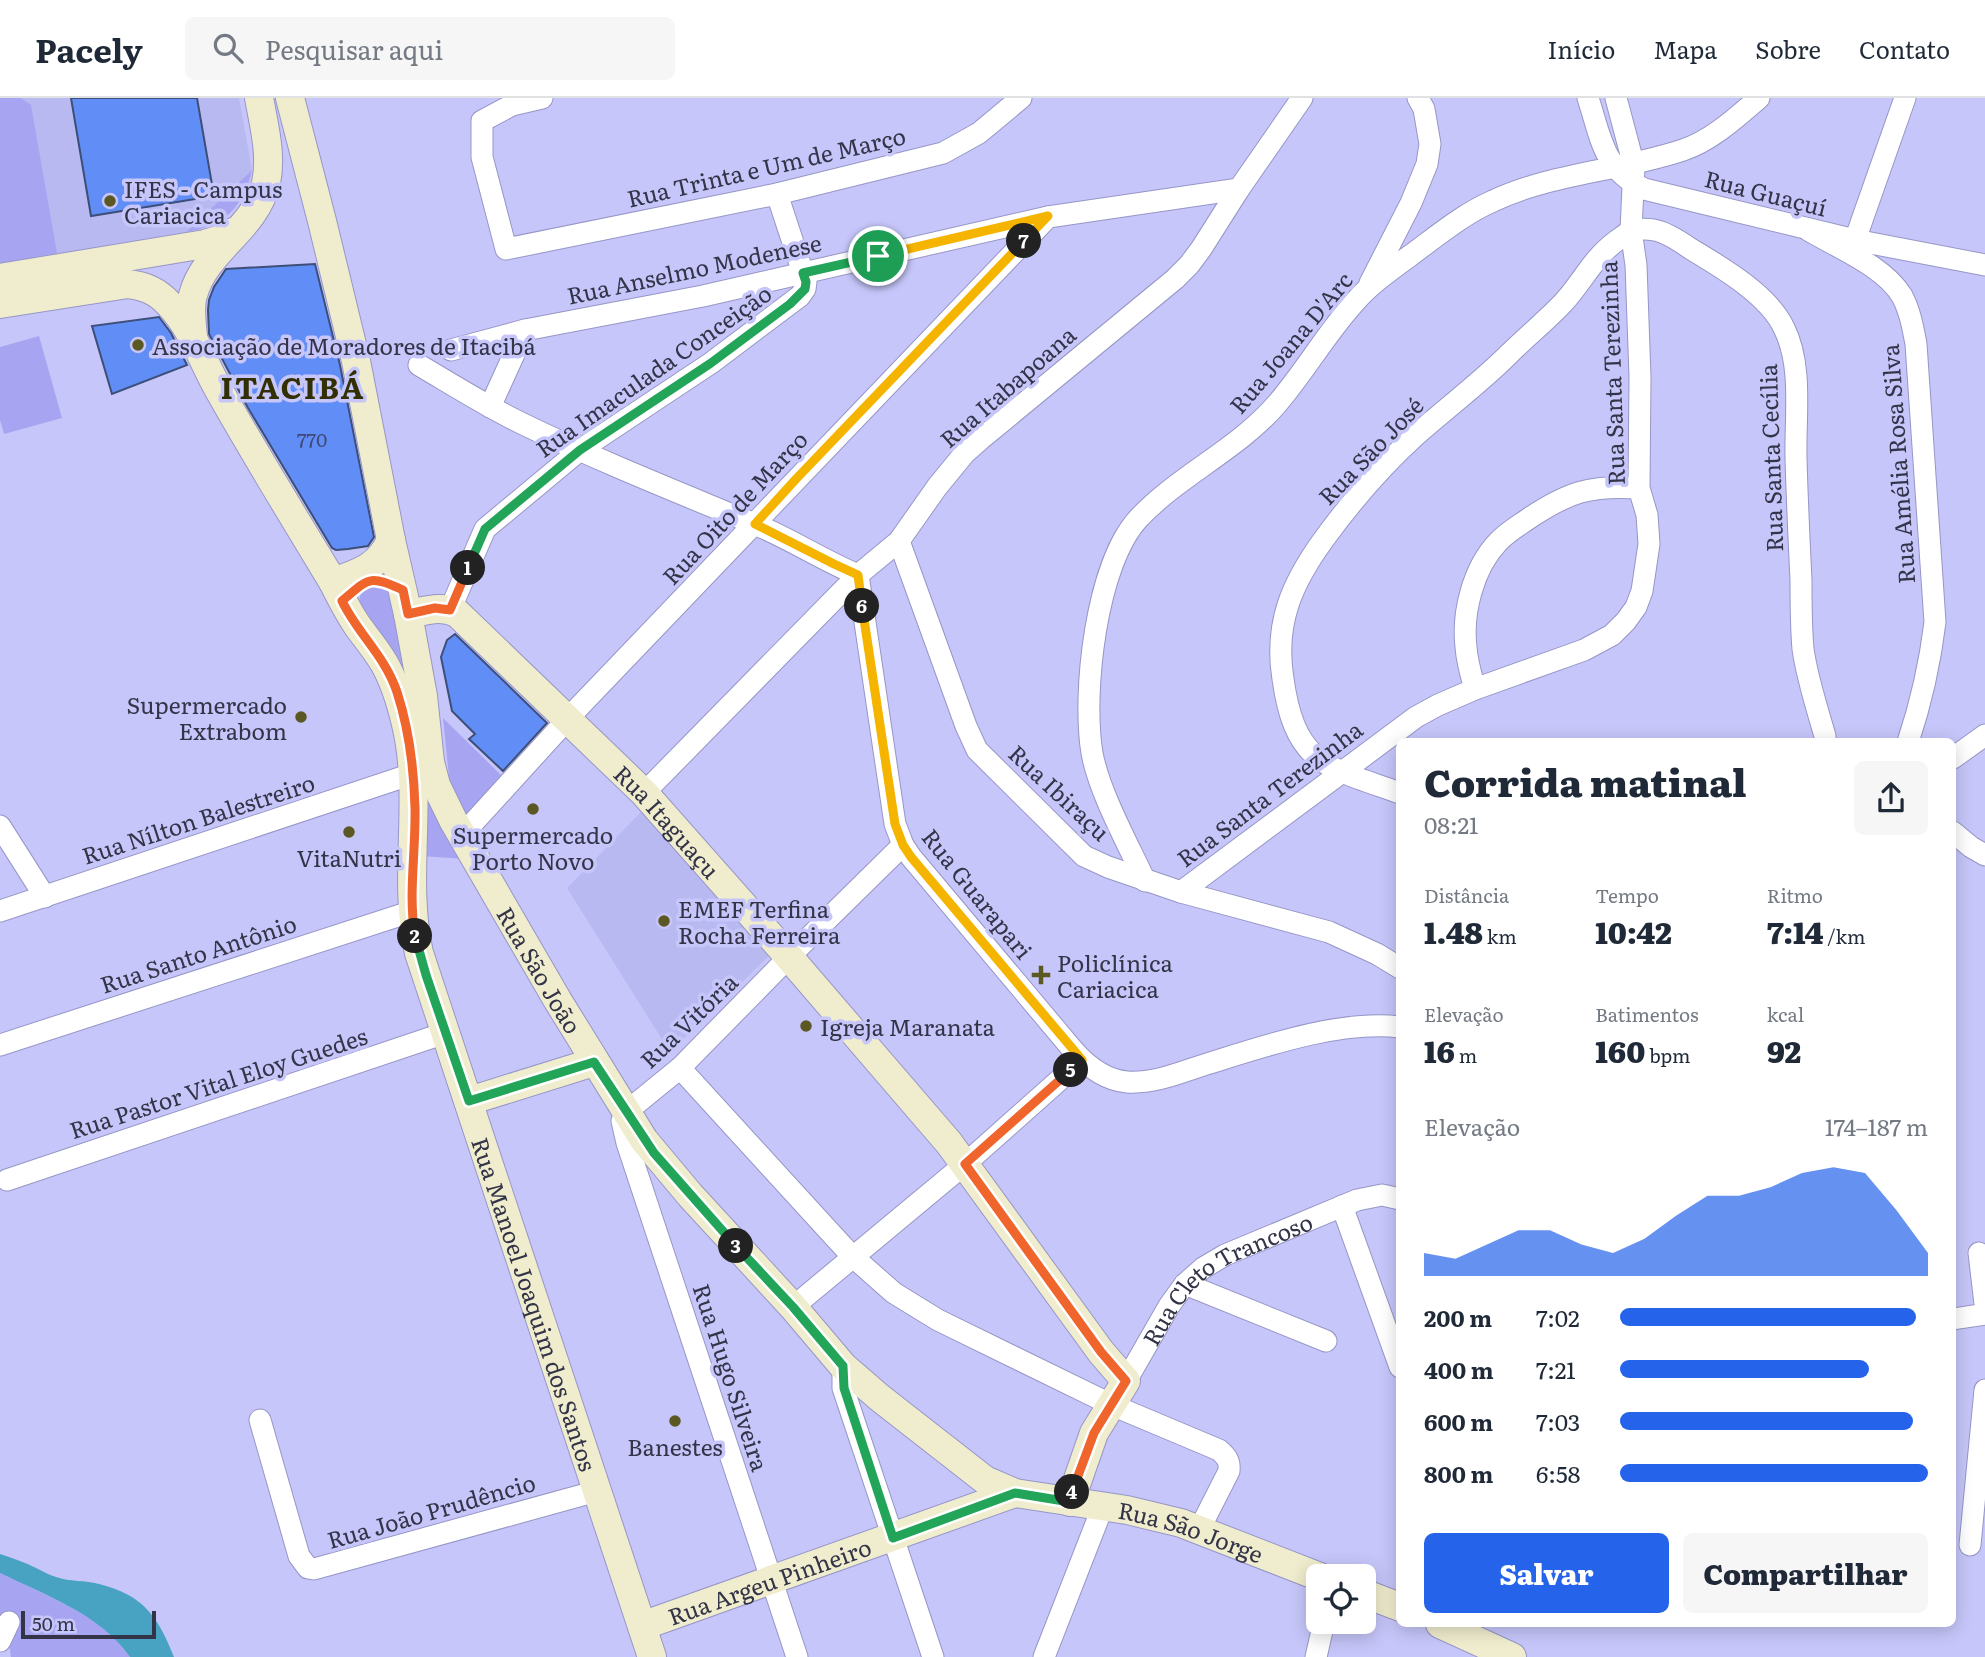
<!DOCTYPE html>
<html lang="pt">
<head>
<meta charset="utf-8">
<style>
  body { margin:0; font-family:Literata,serif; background:#f6f6f7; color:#1f2937; height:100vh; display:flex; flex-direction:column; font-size:26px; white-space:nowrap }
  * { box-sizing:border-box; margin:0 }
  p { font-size:23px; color:#747a83 }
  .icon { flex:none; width:38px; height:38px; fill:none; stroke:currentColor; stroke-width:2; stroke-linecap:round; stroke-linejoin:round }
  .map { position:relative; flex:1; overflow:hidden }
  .side { position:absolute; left:1396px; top:640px; width:560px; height:889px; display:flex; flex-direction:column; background:#fff; border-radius:10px; box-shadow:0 4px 18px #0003 }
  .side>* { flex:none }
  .buttons { position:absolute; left:1306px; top:1466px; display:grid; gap:14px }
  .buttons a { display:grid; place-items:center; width:70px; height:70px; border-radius:10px; background:#fff; box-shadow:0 4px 18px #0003; font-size:35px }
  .scale { position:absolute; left:21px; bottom:18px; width:135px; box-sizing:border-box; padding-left:7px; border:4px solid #343449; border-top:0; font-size:19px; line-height:24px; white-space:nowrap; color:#343449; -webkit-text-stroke:5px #c6c6fa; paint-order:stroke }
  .pin { position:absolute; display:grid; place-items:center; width:60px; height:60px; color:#fff; margin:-30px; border:4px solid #fff; border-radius:50%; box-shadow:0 2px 7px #0007 }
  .km { position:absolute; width:35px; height:35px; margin:-18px; border-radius:50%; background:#222; color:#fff; font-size:19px; line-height:35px; text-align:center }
  .round { display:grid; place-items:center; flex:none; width:74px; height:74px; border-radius:10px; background:#f6f6f7 }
  .summary { display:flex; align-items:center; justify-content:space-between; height:119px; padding:0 28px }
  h1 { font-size:38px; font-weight:800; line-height:52px }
  .figures { display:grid; grid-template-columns:repeat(3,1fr); gap:10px; height:119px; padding:7px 28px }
  .figures div { display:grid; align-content:center }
  .figures b { font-size:30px; font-weight:800 }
  .figures small { font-size:19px; font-weight:400 }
  .figures p { font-size:19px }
  .chart { height:196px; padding:14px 28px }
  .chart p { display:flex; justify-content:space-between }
  .chart svg { width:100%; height:126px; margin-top:7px; fill:#2563eb; opacity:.7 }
  .button { display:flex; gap:14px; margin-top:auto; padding:14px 28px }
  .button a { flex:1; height:80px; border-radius:10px; background:#2563eb; color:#fff; font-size:28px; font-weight:800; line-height:80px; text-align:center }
  .button a+a { background:#f6f6f7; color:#1f2937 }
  ul { padding:0 28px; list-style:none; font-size:23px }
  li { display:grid; grid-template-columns:112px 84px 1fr; align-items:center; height:52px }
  li i { height:18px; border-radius:9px; background:#2563eb }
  header { display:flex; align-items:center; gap:42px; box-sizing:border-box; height:98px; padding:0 35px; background:#fff; border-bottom:2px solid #e0e1e3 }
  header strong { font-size:33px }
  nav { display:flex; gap:38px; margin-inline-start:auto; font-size:24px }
  .search { width:490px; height:63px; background:#f6f6f7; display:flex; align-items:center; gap:18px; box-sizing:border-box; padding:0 24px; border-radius:10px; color:#747a83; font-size:26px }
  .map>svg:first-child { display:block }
  .built { fill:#b9b9f2 }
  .green { fill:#a7a5f1 }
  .water { fill:#48a3c3 }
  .building { fill:#618ef6; stroke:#3d4f78; stroke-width:2 }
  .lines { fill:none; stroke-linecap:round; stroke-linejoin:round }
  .street-casing { stroke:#9696c7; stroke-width:23 }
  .secondary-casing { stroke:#9696c7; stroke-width:30 }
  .street { stroke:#fff; stroke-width:21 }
  .secondary { stroke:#f0edce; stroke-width:28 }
  .split-1-casing { stroke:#fff; stroke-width:14 }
  .split-2-casing { stroke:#fff; stroke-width:14 }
  .split-3-casing { stroke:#fff; stroke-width:14 }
  .split-4-casing { stroke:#fff; stroke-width:14 }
  .split-5-casing { stroke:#fff; stroke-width:14 }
  .split-6-casing { stroke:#fff; stroke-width:14 }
  .split-7-casing { stroke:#fff; stroke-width:14 }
  .split-8-casing { stroke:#fff; stroke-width:14 }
  .split-1 { stroke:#22a559; stroke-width:9 }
  .split-2 { stroke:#f0652b; stroke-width:9 }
  .split-3 { stroke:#22a559; stroke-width:9 }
  .split-4 { stroke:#22a559; stroke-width:9 }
  .split-5 { stroke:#f0652b; stroke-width:9 }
  .split-6 { stroke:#f5b400; stroke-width:9 }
  .split-7 { stroke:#f5b400; stroke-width:9 }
  .split-8 { stroke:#f5b400; stroke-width:9 }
  .poi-dot { fill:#5c5824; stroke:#c6c6fa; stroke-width:2.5 }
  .labels { text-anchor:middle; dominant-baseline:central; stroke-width:7; stroke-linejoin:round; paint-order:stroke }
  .number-label { font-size:19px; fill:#3f4a74 }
  .street-label { font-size:23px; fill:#343449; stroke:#c6c6fa }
  .poi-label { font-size:23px; fill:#343449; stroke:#c6c6fa; text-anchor:start }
  .district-label { font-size:30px; font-weight:bold; letter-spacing:2px; fill:#322f03; stroke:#c6c6fa }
</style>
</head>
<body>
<header>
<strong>Pacely</strong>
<div class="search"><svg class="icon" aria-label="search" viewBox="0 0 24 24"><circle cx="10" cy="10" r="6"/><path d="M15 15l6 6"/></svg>Pesquisar aqui</div>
<nav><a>Início</a><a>Mapa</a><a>Sobre</a><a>Contato</a></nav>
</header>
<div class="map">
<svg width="1985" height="1559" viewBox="0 0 1985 1559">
  <rect width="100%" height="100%" fill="#c6c6fa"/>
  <!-- built -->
  <path class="built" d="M0 0H239L252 72 186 134 0 166Z
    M642 713 770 857 670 954 567 790Z"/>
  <!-- green -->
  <path class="green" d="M0 0H21L31 7 57 155 0 166Z
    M252 72C244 109 224 128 186 134Z
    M39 238 62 320 4 336 0 322V249Z
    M374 487 385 489 392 497 465 761 421 758 409 590C406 579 403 568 396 559 384 541 348 513 363 492Z
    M443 620 504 680 468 717 464 718 452 708Z
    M0 1475C45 1497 100 1516 130 1559H11L8 1539 0 1528Z"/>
  <!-- water -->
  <path class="water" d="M0 1456C12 1460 24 1464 36 1470 43 1473 49 1477 56 1479 70 1484 85 1482 99 1486 144 1497 158 1519 174 1559H130C100 1516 45 1497 0 1475Z"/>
  <!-- building -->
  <path class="building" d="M71 0H197L214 98 91 118Z
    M315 166 340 267 374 439 368 448 348 451 336 452 332 450 248 310 209 236 208 212 209 202 214 189 226 171Z
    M159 219 171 235 187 267 112 296 92 228Z
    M455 536 547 625 503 673 469 641 475 636 452 613 441 559 447 542Z"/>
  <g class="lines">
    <defs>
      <g id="street">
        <path d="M542 0 512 7 482 23V59L506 151 777 96 943 55 979 35 1021 0"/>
        <path d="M1588 0C1601 40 1603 71 1644 91L1855 142 1985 167"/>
        <path d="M1808 132C1838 150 1884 168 1902 198 1910 213 1913 230 1916 246L1935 524C1930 565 1921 605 1908 644"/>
        <path d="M1855 142 1905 0"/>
        <path d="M1370 185 1411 105 1427 66 1430 46 1424 11 1418 0"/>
        <path d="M451 252 525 232 703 198 1048 119 1239 91"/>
        <path d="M419 267C453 287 486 308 521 325 597 362 675 393 752 425 789 440 822 462 858 477L895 726 903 747 911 759 1073 952C1087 968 1104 982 1127 984 1156 986 1183 973 1210 965 1267 947 1341 922 1400 929"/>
        <path d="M490 309 525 232"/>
        <path d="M899 443 966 628 977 652 1084 758 1108 769 1181 794 1329 834 1377 856 1400 870"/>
        <path d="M450 512 485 431 580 352 711 265 800 198 805 191 806 184 777 96"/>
        <path d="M1475 591C1471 577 1467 564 1466 549 1462 515 1473 470 1498 444 1506 435 1518 428 1528 421 1568 394 1590 387 1639 390"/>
        <path d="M1953 660 1985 637"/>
        <path d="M644 695 858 477 899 443 937 389 964 356 982 340 1175 181 1189 167 1201 151 1239 91 1302 0"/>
        <path d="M1400 695C1327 669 1295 667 1283 581 1274 525 1292 485 1324 441 1351 404 1381 369 1415 338 1445 311 1479 286 1508 257 1526 239 1546 223 1563 205 1585 181 1593 158 1622 139 1626 136 1629 133 1634 132 1639 131 1649 131 1654 132 1666 134 1681 144 1691 151 1721 169 1769 197 1784 230 1803 268 1795 318 1796 359 1797 400 1799 441 1801 482 1801 505 1801 529 1803 551 1807 580 1817 610 1825 638V644"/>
        <path d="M0 728 45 799"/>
        <path d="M1953 734 1971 749 1985 757"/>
        <path d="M462 737 576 612 1048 119"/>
        <path d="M1145 783C1128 746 1099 694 1092 655 1082 595 1096 467 1138 421 1179 377 1237 352 1276 307 1304 275 1325 237 1354 205 1370 186 1391 172 1411 157 1437 138 1463 116 1493 103 1552 75 1621 73 1683 52 1711 43 1737 19 1759 0"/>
        <path d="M1181 794 1416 619 1438 607 1475 591 1584 552 1612 537 1626 523 1636 509 1642 493 1649 446 1647 417 1639 390 1640 279 1636 167 1631 132 1634 68 1616 0"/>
        <path d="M0 813 412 676"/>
        <path d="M0 947 413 813"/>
        <path d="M680 970 828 1132 852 1158 894 1195 938 1222 1112 1307 1219 1352C1227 1359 1230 1363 1229 1373L1199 1432"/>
        <path d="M7 1082 445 935"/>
        <path d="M1342 1108 1400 1269"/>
        <path d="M1979 1155 1985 1206"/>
        <path d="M1185 1186 1326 1243"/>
        <path d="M793 1209 965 1066 1082 962"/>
        <path d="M1953 1221 1985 1216"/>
        <path d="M843 1268V1290L933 1559"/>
        <path id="s1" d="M1126 1283 1169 1208 1185 1186 1203 1170 1225 1157 1357 1102 1382 1097 1400 1101"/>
        <path d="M260 1322 299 1458 308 1470 314 1471 597 1393"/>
        <path d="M1970 1447 1985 1292"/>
        <path d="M0 1543 9 1524"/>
        <path d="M797 1559 627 1045 622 1023 626 1014 680 970 789 859 903 747"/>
        <path d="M1044 1559 1103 1408"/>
        <path d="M1316 1559 1324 1524"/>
      </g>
      <g id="secondary">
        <path id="s2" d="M290 0 322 123 356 263 391 442 408 516 423 598 430 664 436 687 453 722 558 903 644 1042 690 1097 793 1209 843 1268 880 1300 985 1382 1015 1395 1127 1412 1181 1425 1320 1479"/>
        <path d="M0 180 205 146 218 142 233 134"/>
        <path id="s3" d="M0 206 128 186C145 188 157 193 169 206 193 231 203 265 220 294 256 358 295 421 333 484 341 500 349 516 359 530 368 542 377 553 384 565 395 584 401 605 406 626 424 701 402 780 419 855L652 1559"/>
        <path d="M193 239C192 225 189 210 193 197 205 152 256 131 266 85 272 58 264 27 259 0"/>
        <path d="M333 484C359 475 379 469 391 442"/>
        <path id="s4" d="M408 516C426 513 440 507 457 515L644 695 789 859 949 1045 1101 1254 1126 1283 1094 1335 1070 1404"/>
        <path d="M469 1003 594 964"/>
        <path d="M1363 1495 1400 1509"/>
        <path d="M1440 1526 1512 1559"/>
        <path id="s5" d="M642 1528 1015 1395"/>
      </g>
    </defs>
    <!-- street casing -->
    <use href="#street" class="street-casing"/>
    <!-- secondary casing -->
    <use href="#secondary" class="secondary-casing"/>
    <!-- street -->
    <use href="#street" class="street"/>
    <!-- secondary -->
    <use href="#secondary" class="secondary"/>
  </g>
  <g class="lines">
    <defs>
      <path id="split-1" d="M468 470 485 431 580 352 711 265 790 206 805 191 806 184 803 175 878 158"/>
      <path id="split-2" d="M415 838C408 796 416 753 415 710 414 671 409 631 397 594 385 558 358 536 342 503 370 479 369 477 403 492L408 516 435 510 450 512 468 470"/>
      <path id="split-3" d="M415 838 426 877 469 1003 594 964 654 1055 736 1148"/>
      <path id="split-4" d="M736 1148 793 1209 843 1268 844 1290 893 1440 1015 1395 1070 1404 1072 1394"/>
      <path id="split-5" d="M1071 972 965 1066 1101 1254 1126 1283 1094 1335 1072 1394"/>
      <path id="split-6" d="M862 508 895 726 903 747 911 759 1082 962 1071 972"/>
      <path id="split-7" d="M862 508 858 477 834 466 755 426 796 381 1024 143"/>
      <path id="split-8" d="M878 158 1048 118 1024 143"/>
    </defs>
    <!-- split-1 casing -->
    <use href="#split-1" class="split-1-casing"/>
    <!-- split-2 casing -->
    <use href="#split-2" class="split-2-casing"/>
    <!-- split-3 casing -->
    <use href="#split-3" class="split-3-casing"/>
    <!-- split-4 casing -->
    <use href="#split-4" class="split-4-casing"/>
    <!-- split-5 casing -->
    <use href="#split-5" class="split-5-casing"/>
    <!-- split-6 casing -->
    <use href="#split-6" class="split-6-casing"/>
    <!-- split-7 casing -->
    <use href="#split-7" class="split-7-casing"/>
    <!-- split-8 casing -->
    <use href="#split-8" class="split-8-casing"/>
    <!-- split-1 -->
    <use href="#split-1" class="split-1"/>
    <!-- split-2 -->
    <use href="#split-2" class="split-2"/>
    <!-- split-3 -->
    <use href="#split-3" class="split-3"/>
    <!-- split-4 -->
    <use href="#split-4" class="split-4"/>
    <!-- split-5 -->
    <use href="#split-5" class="split-5"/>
    <!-- split-6 -->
    <use href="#split-6" class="split-6"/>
    <!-- split-7 -->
    <use href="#split-7" class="split-7"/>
    <!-- split-8 -->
    <use href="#split-8" class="split-8"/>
  </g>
  <!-- markers -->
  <g class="poi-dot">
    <circle cx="110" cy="103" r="7"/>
    <circle cx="138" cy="247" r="7"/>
    <circle cx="301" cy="619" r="7"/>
    <circle cx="533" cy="711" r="7"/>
    <circle cx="349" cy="734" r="7"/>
    <circle cx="664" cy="823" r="7"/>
    <path d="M1037.5 866.5h7v7h7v7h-7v7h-7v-7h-7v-7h7z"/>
    <circle cx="806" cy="928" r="7"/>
    <circle cx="675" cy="1323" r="7"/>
  </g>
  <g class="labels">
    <!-- number labels -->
    <g class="number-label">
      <text x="312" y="341">770</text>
    </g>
    <!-- street labels -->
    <g class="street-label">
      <text transform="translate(766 68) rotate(-13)">Rua Trinta e Um de Março</text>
      <text transform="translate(1766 94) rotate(14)">Rua Guaçuí</text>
      <text transform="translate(694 170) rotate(-12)">Rua Anselmo Modenese</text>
      <text transform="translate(1290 244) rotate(-50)">Rua Joana D'Arc</text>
      <text transform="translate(653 272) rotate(-35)">Rua Imaculada Conceição</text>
      <text transform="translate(1611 275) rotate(-92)">Rua Santa Terezinha</text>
      <text transform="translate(1007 288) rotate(-41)">Rua Itabapoana</text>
      <text transform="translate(1370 352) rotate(-46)">Rua São José</text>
      <text transform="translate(1770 360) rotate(-92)">Rua Santa Cecília</text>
      <text transform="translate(1897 366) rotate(-94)">Rua Amélia Rosa Silva</text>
      <text transform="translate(734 409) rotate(-47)">Rua Oito de Março</text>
      <text transform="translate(1060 694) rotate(43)">Rua Ibiraçu</text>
      <text transform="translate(1269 695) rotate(-37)">Rua Santa Terezinha</text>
      <text transform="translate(198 720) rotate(-18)">Rua Nílton Balestreiro</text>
      <text stroke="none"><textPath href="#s4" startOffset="346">Rua Itaguaçu</textPath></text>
      <text transform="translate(978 795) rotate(51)">Rua Guarapari</text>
      <text transform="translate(198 855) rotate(-18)">Rua Santo Antônio</text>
      <text stroke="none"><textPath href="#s2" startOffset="915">Rua São João</textPath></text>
      <text transform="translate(688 922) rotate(-44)">Rua Vitória</text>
      <text transform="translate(218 984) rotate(-18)">Rua Pastor Vital Eloy Guedes</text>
      <text stroke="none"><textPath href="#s1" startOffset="150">Rua Cleto Trancoso</textPath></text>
      <text stroke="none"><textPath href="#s3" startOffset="1260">Rua Manoel Joaquim dos Santos</textPath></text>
      <text transform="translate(732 1279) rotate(72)">Rua Hugo Silveira</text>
      <text transform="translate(431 1412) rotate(-16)">Rua João Prudêncio</text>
      <text stroke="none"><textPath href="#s2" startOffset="1811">Rua São Jorge</textPath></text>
      <text stroke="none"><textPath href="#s5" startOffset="135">Rua Argeu Pinheiro</textPath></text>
    </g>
    <!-- poi labels -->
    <g class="poi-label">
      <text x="124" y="90">IFES - Campus<tspan x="124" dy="26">Cariacica</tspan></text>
      <text x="152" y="247">Associação de Moradores de Itacibá</text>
      <text x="287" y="606" text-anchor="end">Supermercado<tspan x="287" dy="26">Extrabom</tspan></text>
      <text x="533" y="736" text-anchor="middle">Supermercado<tspan x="533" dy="26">Porto Novo</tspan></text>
      <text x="349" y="759" text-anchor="middle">VitaNutri</text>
      <text x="678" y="810">EMEF Terfina<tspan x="678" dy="26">Rocha Ferreira</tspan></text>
      <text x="1057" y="864">Policlínica<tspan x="1057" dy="26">Cariacica</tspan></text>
      <text x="820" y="928">Igreja Maranata</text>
      <text x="675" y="1348" text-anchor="middle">Banestes</text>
    </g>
    <!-- district labels -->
    <g class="district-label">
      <text x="293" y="288">ITACIBÁ</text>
    </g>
  </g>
</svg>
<div class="buttons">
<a><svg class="icon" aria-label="locate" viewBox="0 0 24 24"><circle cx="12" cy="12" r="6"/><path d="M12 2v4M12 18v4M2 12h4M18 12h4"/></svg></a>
</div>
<div class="scale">50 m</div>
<div class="pin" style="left:878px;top:158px;background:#1e9e55"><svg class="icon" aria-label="arrive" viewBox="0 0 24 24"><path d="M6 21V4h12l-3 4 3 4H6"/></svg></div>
<b class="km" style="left:468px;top:470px">1</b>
<b class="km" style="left:415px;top:838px">2</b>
<b class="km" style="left:736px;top:1148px">3</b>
<b class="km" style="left:1072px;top:1394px">4</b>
<b class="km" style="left:1071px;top:972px">5</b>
<b class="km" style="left:862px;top:508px">6</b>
<b class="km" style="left:1024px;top:143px">7</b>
<section class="side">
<div class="summary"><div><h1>Corrida matinal</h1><p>08:21</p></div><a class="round"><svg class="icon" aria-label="share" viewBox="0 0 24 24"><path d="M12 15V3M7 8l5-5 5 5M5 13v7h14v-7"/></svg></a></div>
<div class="figures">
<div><p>Distância</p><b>1.48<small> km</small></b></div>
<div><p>Tempo</p><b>10:42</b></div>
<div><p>Ritmo</p><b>7:14<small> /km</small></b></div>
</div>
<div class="figures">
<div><p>Elevação</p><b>16<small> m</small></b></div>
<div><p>Batimentos</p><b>160<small> bpm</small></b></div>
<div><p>kcal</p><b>92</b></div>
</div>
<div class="chart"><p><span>Elevação</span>174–187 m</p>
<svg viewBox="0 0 160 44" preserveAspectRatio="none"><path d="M0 44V36L10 38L20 33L30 28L40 28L50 33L60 36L70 31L80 23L90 16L100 16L110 13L120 8L130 6L140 8L150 21L160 36V44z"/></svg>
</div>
<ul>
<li><b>200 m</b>7:02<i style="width:96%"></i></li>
<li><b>400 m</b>7:21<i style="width:81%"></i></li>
<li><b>600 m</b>7:03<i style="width:95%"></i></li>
<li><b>800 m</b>6:58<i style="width:100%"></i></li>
</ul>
<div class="button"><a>Salvar</a><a>Compartilhar</a></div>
</section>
</div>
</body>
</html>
